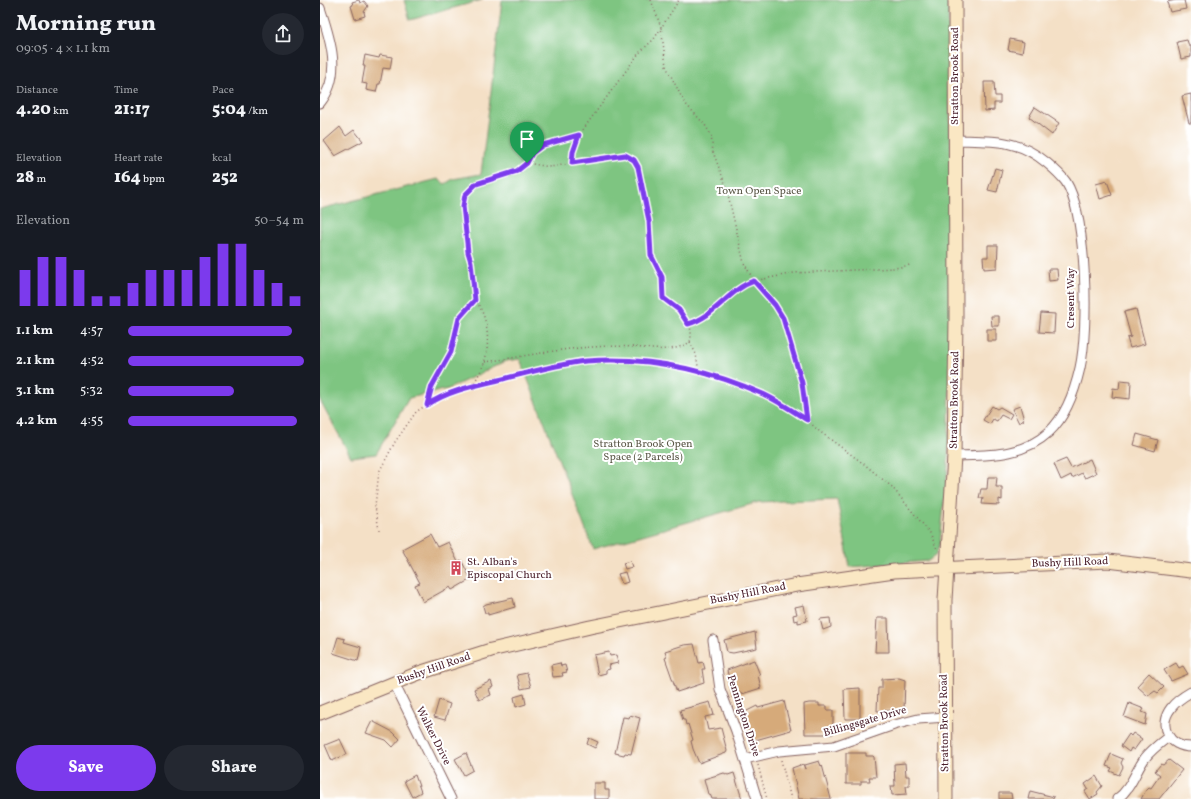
<!DOCTYPE html>
<html lang="en">
<head>
<meta charset="utf-8">
<style>
  body { margin:0; font-family:Vollkorn,serif; background:#242831; color:#f1f3f6; height:100vh; display:flex; flex-direction:column; font-size:15px; white-space:nowrap }
  * { box-sizing:border-box; margin:0 }
  p { font-size:13px; color:#9ea1a6 }
  .icon { flex:none; width:22px; height:22px; fill:none; stroke:currentColor; stroke-width:2; stroke-linecap:round; stroke-linejoin:round }
  .map { position:relative; flex:1; overflow:hidden }
  .drawer { display:flex; flex-direction:column; background:#171b24; width:320px }
  .drawer>* { flex:none }
  .pin { position:absolute; display:grid; place-items:center; width:34px; height:34px; color:#fff; margin:-41px -17px; border-radius:50% 50% 50% 0; rotate:-45deg; box-shadow:0 0 4px #0007 }
  .pin .icon { rotate:45deg }
  .round { display:grid; place-items:center; flex:none; width:42px; height:42px; border-radius:21px; background:#242831 }
  .overview { display:flex; align-items:center; justify-content:space-between; height:68px; padding:0 16px }
  h1 { font-size:22px; font-weight:800; line-height:30px }
  .figures { display:grid; grid-template-columns:repeat(3,1fr); gap:6px; height:68px; padding:4px 16px }
  .figures div { display:grid; align-content:center }
  .figures b { font-size:17px; font-weight:800 }
  .figures small { font-size:11px; font-weight:400 }
  .figures p { font-size:11px }
  .chart { height:112px; padding:8px 16px }
  .chart p { display:flex; justify-content:space-between }
  .chart svg { width:100%; height:72px; margin-top:4px; stroke:#7c3aed; stroke-width:6 }
  .action { display:flex; gap:8px; margin-top:auto; padding:8px 16px }
  .action a { flex:1; height:46px; border-radius:24px; background:#7c3aed; color:#fff; font-size:16px; font-weight:800; line-height:46px; text-align:center }
  .action a+a { background:#242831; color:#f1f3f6 }
  ul { padding:0 16px; list-style:none; font-size:13px }
  li { display:grid; grid-template-columns:64px 48px 1fr; align-items:center; height:30px }
  li i { height:10px; border-radius:5px; background:#7c3aed }
  main { display:flex; flex:1; min-height:0 }
  .map>svg:first-child { display:block }
  .green { fill:#7ec581; stroke:#647256 }
  .building { fill:#d6aa7a }
  .lines { fill:none; stroke-linecap:round; stroke-linejoin:round }
  .street-casing { stroke:#866361; stroke-width:11 }
  .secondary-casing { stroke:#866361; stroke-width:15 }
  .path { stroke:#866361; stroke-width:1.5; stroke-dasharray:1 3; stroke-linecap:butt }
  .street { stroke:#fff; stroke-width:9 }
  .secondary { stroke:#fae7c3; stroke-width:13 }
  .route-casing { stroke:#fff; stroke-width:8 }
  .route { stroke:#7c3aed; stroke-width:5 }
  .labels { text-anchor:middle; dominant-baseline:central; stroke-width:4; stroke-linejoin:round; paint-order:stroke }
  .street-label { font-size:11px; fill:#4a1f2b; stroke:#fff }
  .park-label { font-size:11px; fill:#5c5949; stroke:#fff }
  .poi-label { font-size:11px; fill:#4a1f2b; stroke:#fff; text-anchor:start }
</style>
</head>
<body>
<main>
<section class="drawer">
<div class="overview"><div><h1>Morning run</h1><p>09:05 · 4 × 1.1 km</p></div><a class="round"><svg class="icon" aria-label="share" viewBox="0 0 24 24"><path d="M12 15V3M7 8l5-5 5 5M5 13v7h14v-7"/></svg></a></div>
<div class="figures">
<div><p>Distance</p><b>4.20<small> km</small></b></div>
<div><p>Time</p><b>21:17</b></div>
<div><p>Pace</p><b>5:04<small> /km</small></b></div>
</div>
<div class="figures">
<div><p>Elevation</p><b>28<small> m</small></b></div>
<div><p>Heart rate</p><b>164<small> bpm</small></b></div>
<div><p>kcal</p><b>252</b></div>
</div>
<div class="chart"><p><span>Elevation</span>50–54 m</p>
<svg viewBox="0 0 160 44" preserveAspectRatio="none"><path d="M5 44V22M15 44V14M25 44V14M35 44V22M45 44V38M55 44V38M65 44V30M75 44V22M85 44V22M95 44V22M105 44V14M115 44V6M125 44V6M135 44V22M145 44V30M155 44V38"/></svg>
</div>
<ul>
<li><b>1.1 km</b>4:57<i style="width:93%"></i></li>
<li><b>2.1 km</b>4:52<i style="width:100%"></i></li>
<li><b>3.1 km</b>5:32<i style="width:60%"></i></li>
<li><b>4.2 km</b>4:55<i style="width:96%"></i></li>
</ul>
<div class="action"><a>Save</a><a>Share</a></div>
</section>
<div class="map">
<svg width="871" height="799" viewBox="0 0 871 799">
  <rect width="100%" height="100%" fill="#fff"/>
  <filter id="ink" filterUnits="userSpaceOnUse"><feTurbulence type="fractalNoise" baseFrequency=".025" numOctaves="2"/><feDisplacementMap in="SourceGraphic" scale="8" xChannelSelector="R" yChannelSelector="G"/><feConvolveMatrix kernelMatrix="1 2 1 2 8 2 1 2 1" color-interpolation-filters="sRGB"/></filter>
  <filter id="wash" filterUnits="userSpaceOnUse"><feTurbulence type="fractalNoise" baseFrequency=".012" numOctaves="4" result="noise"/><feDisplacementMap in="SourceGraphic" scale="16" xChannelSelector="R" yChannelSelector="G"/><feGaussianBlur stdDeviation="0.9" result="paint"/><feColorMatrix in="noise" values="0 0 0 0 0 0 0 0 0 0 0 0 0 0 0 0 0 1.4 0 .05"/><feComposite in="paint" operator="in"/></filter>
  <g filter="url(#wash)">
    <rect width="100%" height="100%" fill="#f4e0c6"/>
    <!-- green -->
    <path class="green" d="M84 0H162L90 20Z
      M182 0H628L633 262 628 466 620 543 616 555 608 561 530 567 517 499 439 502 273 549 200 359 186 361 128 389 89 398 56 454 31 457 0 400V209L118 179 125 184 133 179 161 174Z"/>
    <g id="blocks">
      <!-- building -->
      <path class="building" d="M39 0 40 3 44 1 48 6 44 12 45 16 35 19 31 6 33 5 32 2Z
        M856 0H864L866 9 850 12 847 2Z
        M690 39 704 42 702 53 688 50Z
        M867 40 869 46H871V57L861 59 857 42Z
        M45 55 59 58 60 55 72 57 70 69 63 68 60 84H58L56 92 46 90 47 84 42 83 45 66H43Z
        M664 82H674L675 96H680V103H674V110L665 111Z
        M871 94V123H869L862 96Z
        M715 107 739 123 732 135 709 117Z
        M20 127 26 136 34 130 43 141 15 156 4 141Z
        M675 168 682 170 677 192 668 190Z
        M787 181 792 195 780 199 776 184Z
        M668 245H678L677 268 664 269 663 257H668Z
        M728 269H737L738 280 729 281Z
        M816 309 825 344 810 348 807 338 811 337 804 312Z
        M721 313 735 314 734 333 719 332Z
        M671 316H679V326H672Z
        M667 329H676V341H667Z
        M800 380 811 381 810 399 792 397 793 388 799 389Z
        M672 406 677 409 680 407 692 414 689 419 681 415 677 421 673 419 670 424 663 420Z
        M700 406 704 420 699 423 692 409Z
        M817 434 838 440 835 451 814 445Z
        M746 459 751 468 770 459 776 473 765 478 762 473 752 478 751 475 741 480 734 464Z
        M668 477H677L676 487H682V500L679 499V505L662 504 663 498H659L661 489H667Z
        M110 534 117 547 128 542 138 562 141 560 151 579 132 590 130 587 103 602 95 585 100 583 82 549Z
        M310 561 312 567 305 569 303 563Z
        M305 572 308 582 302 584 298 574Z
        M193 598 195 607 168 615V613H165L163 606 166 604Z
        M484 605 487 621 478 623V620L474 621 473 615 477 614 475 607Z
        M510 618 511 627 503 630 500 619Z
        M557 618H568L569 652H555Z
        M435 632 437 648 413 653 407 652 404 640Z
        M18 637 25 639 24 642 41 647 38 661 13 653Z
        M374 644 379 663 383 662 385 669H382L384 683 357 692 345 658 347 657 345 651 364 645Z
        M289 652 290 656 296 655 298 663 289 665 290 669 286 670V673L278 675 274 655Z
        M434 660 440 675H438L441 688 422 694 418 692 412 694 407 670Z
        M240 663 241 666 245 665 247 672 242 673 243 676 233 677 231 665Z
        M856 663 859 668 863 666 868 674 851 681 844 670Z
        M207 673 211 687 201 689 197 675Z
        M829 673 844 687 838 693 835 691 828 696 817 686Z
        M579 678 585 680 584 710 557 711 558 688H562V679Z
        M171 681 173 687 169 689 171 695 159 700 154 689Z
        M540 688V719H525L524 689Z
        M204 694 206 704 196 707 194 697Z
        M119 700 130 704 125 720 114 717Z
        M464 701 471 730 432 741 423 713 437 706 438 708Z
        M390 702 394 715 385 717 388 730 401 728 407 751 406 753 379 763 373 749 371 741 373 740 368 724 366 725 365 720H363L360 710Z
        M489 703H499V706H507V710H513V734H485L484 704Z
        M809 703 824 709 822 712 827 714 825 725 804 717Z
        M310 715 320 718 311 754 305 753 304 755 295 753 303 717 309 718Z
        M52 721 73 732 80 739 73 747 66 740 46 733Z
        M813 733 822 739 814 750 811 748 809 752 801 746 809 734 811 736Z
        M269 738 278 742 275 748 267 744Z
        M20 739 27 754 12 761 5 745Z
        M146 753 153 770 144 775 135 759Z
        M526 753H546V756H553L554 757 556 777H549L550 781H541V784H526Z
        M791 754 803 759 801 763 803 767 799 775 790 771 792 768 786 766Z
        M849 760 862 770 839 799H821L826 790 829 787 831 788 840 775 835 771 841 764 843 765Z
        M499 761 501 766 502 765 511 799H479L472 768 483 764 485 769V765Z
        M585 763 586 776H589V786H586L587 794 572 795 571 786H575L574 764Z
        M404 773 408 775 414 773 422 799H392L390 794H388L384 779Z
        M95 775 101 792 92 797 84 781Z
        M776 776 782 786 777 792 778 794 770 799 765 791 768 789 765 784Z
        M274 783H285V790H289V799H274Z
        M710 791 734 797 733 799H708Z
        M679 793H691L692 799H679Z"/>
    </g>
  </g>
  <g filter="url(#ink)">
    <use href="#blocks" fill-opacity="0" stroke="#866361" stroke-width="1"/>
    <g class="lines">
      <defs>
        <path id="street" d="M0 8C10 38 23 75 0 103
          M634 456C668 455 702 457 729 432 746 416 755 390 760 368 769 328 767 216 746 182 741 175 733 168 727 163 697 138 671 141 635 140
          M393 640 400 689 416 731 437 799
          M74 683 131 799
          M871 692C864 696 856 701 851 708 837 726 849 747 871 747
          M425 759 459 751 514 746 574 725 598 719 626 717
          M797 799C811 789 815 772 825 758 831 750 839 744 848 737"/>
        <path id="secondary" d="M0 713 99 673 171 650 270 627 477 585 574 571 788 561 871 571
          M626 799 625 600 634 456 636 319 635 0"/>
      </defs>
      <!-- street casing -->
      <use href="#street" class="street-casing"/>
      <!-- secondary casing -->
      <use href="#secondary" class="secondary-casing"/>
      <!-- path -->
      <path class="path" d="M331 0 341 27 346 66 364 102 385 125 391 135 393 152 406 186 424 263 434 281 455 305 463 318 482 383 487 420 499 431 544 464 572 487 610 533 617 549
        M252 163 253 153 259 135
        M368 325 380 321 424 284 434 281 474 273 575 268 590 265
        M370 342 376 354 379 372
        M165 362C214 355 264 343 314 347 334 349 352 353 370 342 376 320 356 310 343 298L342 277 331 255 329 221 318 167 314 161 305 155 230 167 207 163
        M153 386C156 378 163 369 165 360 170 341 168 316 155 300
        M107 405 112 386 131 352 139 318 155 300 151 262 147 252 143 206 145 195 156 184 197 171 207 163 212 153 223 145 259 135 319 53 334 39 359 0
        M59 530 55 506 59 472 75 442 96 412 111 402 159 384 266 361 343 363 414 382 444 395 487 420
        M412 697 416 701 420 717
        M552 723 565 718
        M461 760 471 799
        M438 765 447 799"/>
      <!-- street -->
      <use href="#street" class="street"/>
      <!-- secondary -->
      <use href="#secondary" class="secondary"/>
    </g>
  </g>
  <g class="lines" filter="url(#ink)">
    <defs>
      <path id="route" d="M259 135 253 152 252 163 305 155 314 160 318 167 329 221 331 255 342 277 343 298 359 310 368 324C395 317 409 289 434 281L455 305 463 318 482 383 487 420C473 411 458 401 443 394 388 370 326 356 266 361 239 364 210 372 183 379 158 385 129 390 107 405L112 386 131 352 139 318 155 300 151 262 148 252 143 206 145 195 156 184 197 171 207 163 212 153 223 145Z"/>
    </defs>
    <!-- route casing -->
    <use href="#route" class="route-casing"/>
    <!-- route -->
    <use href="#route" class="route"/>
  </g>
  <!-- icons -->
  <defs>
    <symbol id="building-bare" viewBox="-9 -9 18 18"><path d="M-4-6H4V6H1V3H-1V6H-4ZM-2.5-4.3h1.7v1.8h-1.7ZM.8-4.3h1.7v1.8H.8ZM-2.5-1h1.7V.8h-1.7ZM.8-1h1.7V.8H.8Z" fill="#d1495b" stroke="#fff" stroke-width="2.5" paint-order="stroke"/></symbol>
  </defs>
  <g fill-rule="evenodd">
    <use href="#building-bare" x="126" y="558" width="20" height="20"/>
  </g>
  <g class="labels">
    <!-- street labels -->
    <g class="street-label">
      <text transform="translate(635 76) rotate(-90)">Stratton Brook Road</text>
      <text transform="translate(751 298) rotate(-90)">Cresent Way</text>
      <text transform="translate(635 400) rotate(-89)">Stratton Brook Road</text>
      <text transform="translate(750 563) rotate(-2)">Bushy Hill Road</text>
      <text transform="translate(428 594) rotate(-11)">Bushy Hill Road</text>
      <text transform="translate(114 669) rotate(-19)">Bushy Hill Road</text>
      <text transform="translate(423 716) rotate(72)">Pennington Drive</text>
      <text transform="translate(545 722) rotate(-16)">Billingsgate Drive</text>
      <text transform="translate(625 723) rotate(-91)">Stratton Brook Road</text>
      <text transform="translate(113 736) rotate(63)">Walker Drive</text>
    </g>
    <!-- park labels -->
    <g class="park-label">
      <text x="439" y="191">Town Open Space</text>
      <text x="323" y="444">Stratton Brook Open<tspan x="323" dy="13">Space (2 Parcels)</tspan></text>
    </g>
    <!-- poi labels -->
    <g class="poi-label">
      <text x="147" y="562">St. Alban's<tspan x="147" dy="13">Episcopal Church</tspan></text>
    </g>
  </g>
</svg>
<div class="pin" style="left:207px;top:163px;background:#1e9e55"><svg class="icon" aria-label="arrive" viewBox="0 0 24 24"><path d="M6 21V4h12l-3 4 3 4H6"/></svg></div>
</div>
</main>
</body>
</html>
